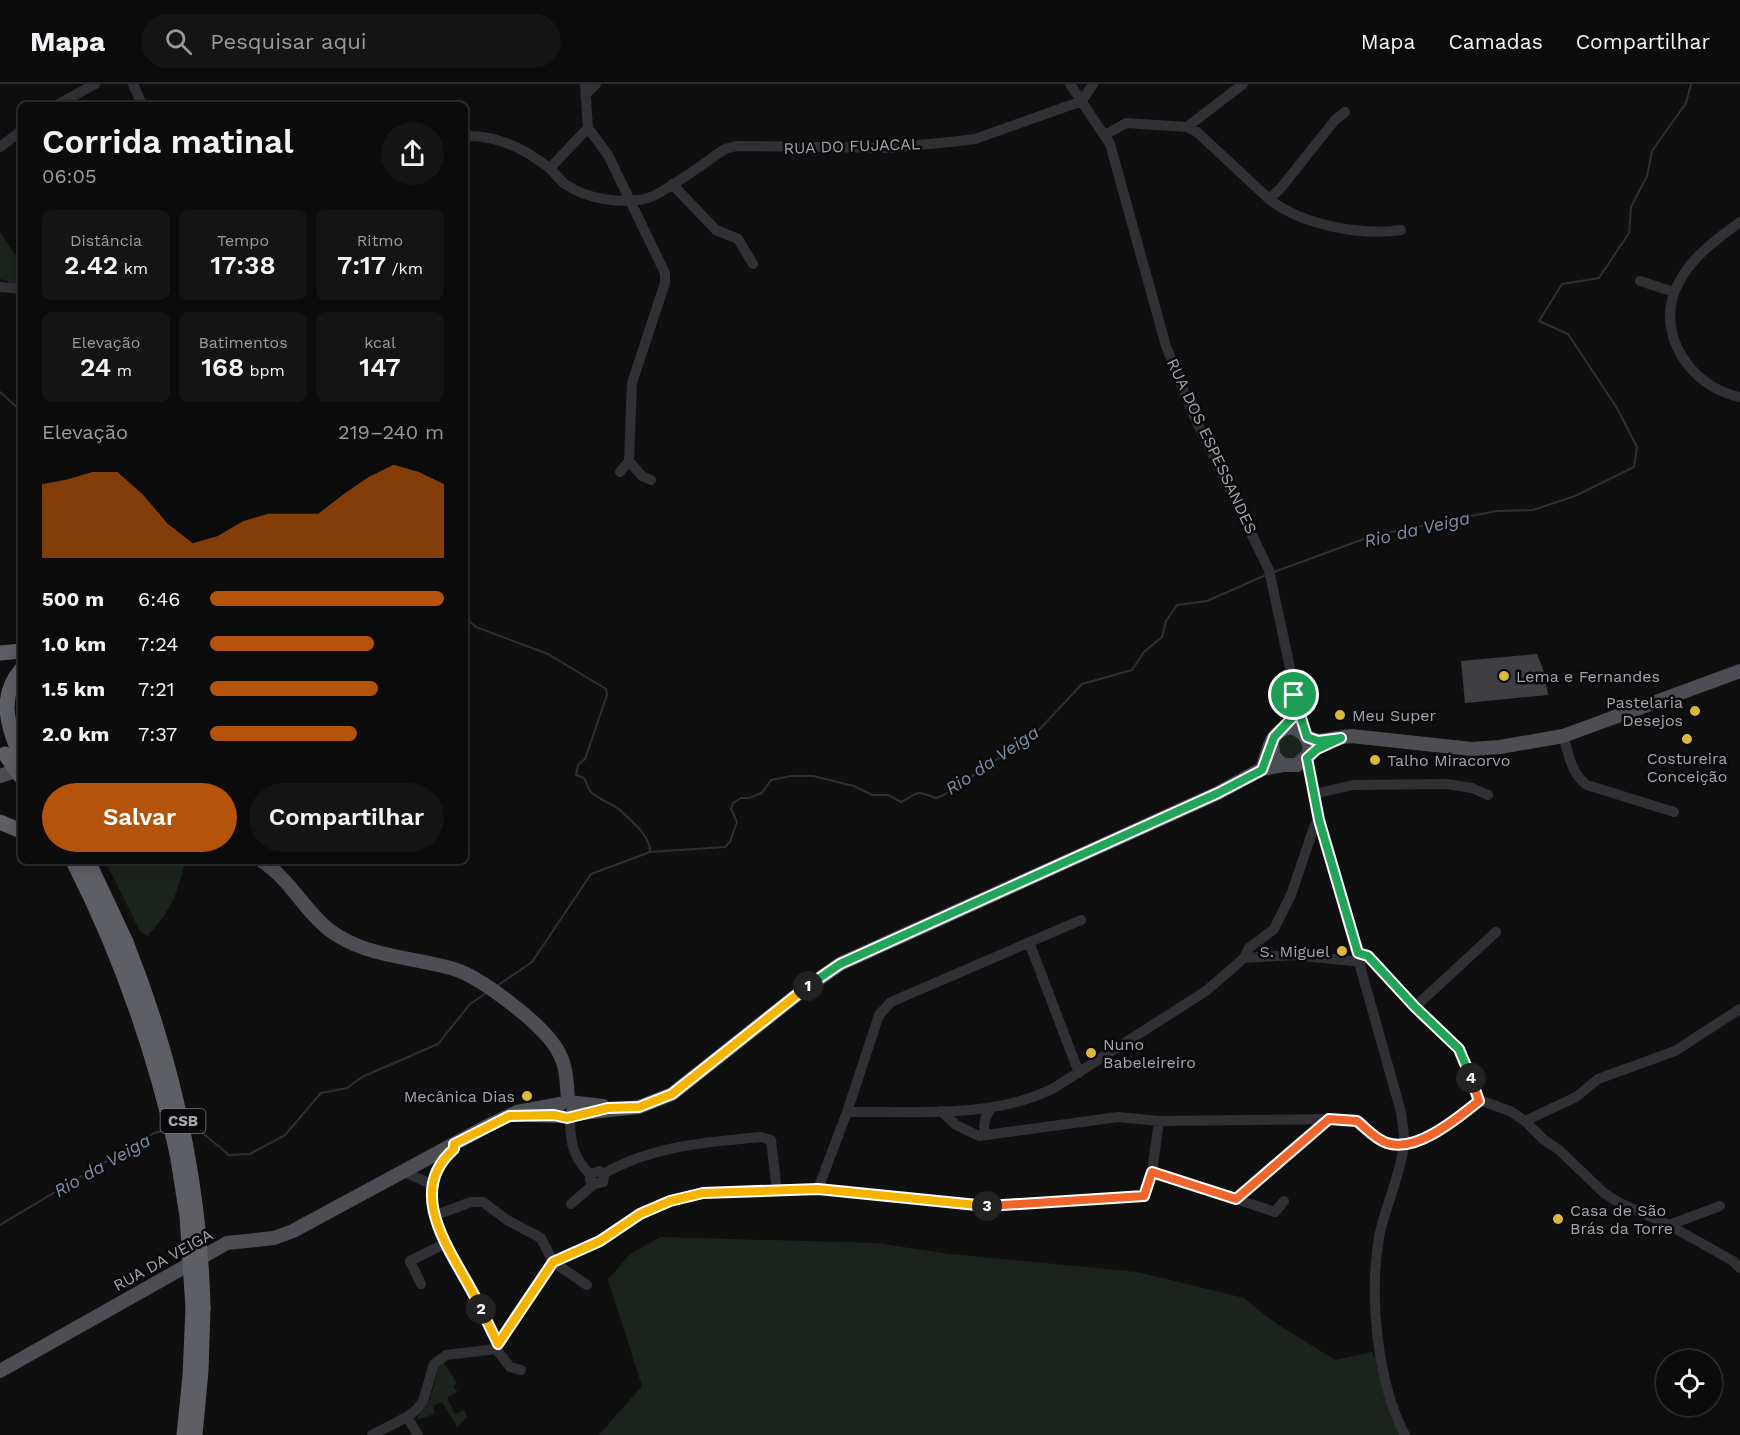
<!DOCTYPE html>
<html lang="pt">
<head>
<meta charset="utf-8">
<style>
  body { margin:0; font-family:"Work Sans",sans-serif; background:#151415; color:#f1f3f6; height:100vh; display:flex; flex-direction:column; font-size:22px; white-space:nowrap }
  * { box-sizing:border-box; margin:0 }
  p { font-size:20px; color:#9a9b9d }
  .icon { flex:none; width:33px; height:33px; fill:none; stroke:currentColor; stroke-width:2; stroke-linecap:round; stroke-linejoin:round }
  .map { position:relative; flex:1; overflow:hidden }
  .side { position:absolute; left:18px; top:18px; width:450px; height:762px; display:flex; flex-direction:column; background:#0c0b0c; border-radius:9px; box-shadow:0 3px 15px #0003,0 0 0 2px #2c2b2d }
  .side>* { flex:none }
  .buttons { position:absolute; left:1656px; top:1266px; display:grid; gap:12px }
  .buttons a { display:grid; place-items:center; width:66px; height:66px; border-radius:50%; background:#0c0b0c; box-shadow:0 3px 15px #0003,0 0 0 2px #2c2b2d; font-size:30px }
  .pin { position:absolute; display:grid; place-items:center; width:51px; height:51px; color:#fff; margin:-26px; border:3px solid #fff; border-radius:50%; box-shadow:0 2px 6px #0007 }
  .km { position:absolute; width:30px; height:30px; margin:-15px; border-radius:50%; background:#222; color:#fff; font-size:16px; line-height:30px; text-align:center }
  .round { display:grid; place-items:center; flex:none; width:63px; height:63px; border-radius:32px; background:#151415 }
  .summary { display:flex; align-items:center; justify-content:space-between; height:102px; padding:0 24px }
  h1 { font-size:33px; font-weight:600; line-height:45px }
  .figures { display:grid; grid-template-columns:repeat(3,1fr); gap:9px; height:102px; padding:6px 24px }
  .figures div { display:grid; align-content:center; border-radius:9px; background:#151415; text-align:center }
  .figures b { font-size:26px; font-weight:600 }
  .figures small { font-size:16px; font-weight:400 }
  .figures p { font-size:16px }
  .chart { height:168px; padding:12px 24px }
  .chart p { display:flex; justify-content:space-between }
  .chart svg { width:100%; height:108px; margin-top:6px; fill:#b45309; opacity:.7 }
  .primary-button { display:flex; gap:12px; margin-top:auto; padding:12px 24px }
  .primary-button a { flex:1; height:69px; border-radius:36px; background:#b45309; color:#fff; font-size:24px; font-weight:600; line-height:69px; text-align:center }
  .primary-button a+a { background:#151415; color:#f1f3f6 }
  ul { padding:0 24px; list-style:none; font-size:20px }
  li { display:grid; grid-template-columns:96px 72px 1fr; align-items:center; height:45px }
  li i { height:15px; border-radius:8px; background:#b45309 }
  header { display:flex; align-items:center; gap:36px; box-sizing:border-box; height:84px; padding:0 30px; background:#0c0b0c; border-bottom:2px solid #2c2b2d }
  header strong { font-size:28px }
  nav { display:flex; gap:33px; margin-inline-start:auto; font-size:21px }
  .search { width:420px; height:54px; background:#151415; display:flex; align-items:center; gap:15px; box-sizing:border-box; padding:0 21px; border-radius:33px; color:#9a9b9d; font-size:22px }
  .map>svg:first-child { display:block }
  .green { fill:#1c231d }
  .lines { fill:none; stroke-linecap:round; stroke-linejoin:round }
  .stream { stroke:#2b3037; stroke-width:2 }
  .building { fill:#3f3f43 }
  .minor { stroke:#313135; stroke-width:10 }
  .major { stroke:#4d4e54; stroke-width:14 }
  .highway { stroke:#5d5f65; stroke-width:15 }
  .highway-bridge { stroke:#5d5f65; stroke-width:15 }
  .split-1-casing { stroke:#fff; stroke-width:12 }
  .split-2-casing { stroke:#fff; stroke-width:12 }
  .split-3-casing { stroke:#fff; stroke-width:12 }
  .split-4-casing { stroke:#fff; stroke-width:12 }
  .split-5-casing { stroke:#fff; stroke-width:12 }
  .split-1 { stroke:#22a559; stroke-width:8 }
  .split-2 { stroke:#f5b400; stroke-width:8 }
  .split-3 { stroke:#f5b400; stroke-width:8 }
  .split-4 { stroke:#f0652b; stroke-width:8 }
  .split-5 { stroke:#22a559; stroke-width:8 }
  .poi-dot { fill:#dbb83d; stroke:#0b0a0b; stroke-width:2 }
  .labels { text-anchor:middle; dominant-baseline:central; stroke-width:5; stroke-linejoin:round; paint-order:stroke }
  .shield { fill:#0b0a0b; stroke:#75767e; stroke-width:1.5 }
  .shield-label { font-size:15px; font-weight:bold; fill:#a2a5b0 }
  .street-label { font-size:16px; fill:#a2a5b0; stroke:#0b0a0b }
  .poi-label { font-size:16px; fill:#a2a5b0; stroke:#0b0a0b; text-anchor:start }
  .water-label { font-size:18px; font-style:italic; fill:#7c8ea8; stroke:#0b0a0b }
</style>
</head>
<body>
<header>
<strong>Mapa</strong>
<div class="search"><svg class="icon" aria-label="search" viewBox="0 0 24 24"><circle cx="10" cy="10" r="6"/><path d="M15 15l6 6"/></svg>Pesquisar aqui</div>
<nav><a>Mapa</a><a>Camadas</a><a>Compartilhar</a></nav>
</header>
<div class="map">
<svg width="1740" height="1351" viewBox="0 0 1740 1351">
  <rect width="100%" height="100%" fill="#100f10"/>
  <!-- green -->
  <path class="green" d="M0 147 15 171H21V216L8 197 0 195Z
    M1284 650H1298L1305 666 1290 678 1278 671 1276 659Z
    M105 777H185C180 805 168 832 147 852L140 847Z
    M660 1153 876 1159 950 1170 1137 1188 1244 1214 1274 1238 1335 1276 1372 1268 1378 1279 1399 1351H599L642 1302 608 1196 629 1171Z
    M444 1279 457 1299 453 1303 458 1308 447 1314 455 1330 464 1326 467 1333 457 1343 442 1318 433 1322 435 1330 416 1336 430 1315 439 1283Z"/>
  <g class="lines">
    <!-- stream -->
    <path class="stream" d="M0 308 21 327
      M1274 488 1372 452 1496 427 1533 426 1575 412 1634 383 1637 363 1617 324 1568 250 1539 237 1562 200 1599 194 1629 149 1631 123 1647 92 1652 67 1686 19 1691 0
      M465 533 476 543 548 570 606 605 607 611 585 675 578 681 576 691 584 694C587 698 587 703 590 707 598 716 613 719 621 727 632 738 650 751 650 768
      M497 902 532 878 591 790 650 768 725 763 730 758 737 738 731 725 733 719 741 714H749L762 709 771 696 791 692H813L854 702 872 711H888L901 718C920 708 914 706 936 714L944 711 1035 650 1082 600 1132 586 1144 568 1162 553 1166 537 1177 521 1207 517 1266 491
      M187 1041 192 1040 229 1071 250 1070 285 1051 321 1009 347 1004 362 993 438 960 470 920 488 908
      M0 1141 154 1049 167 1046"/>
  </g>
  <!-- building -->
  <path class="building" d="M1537 570 1543 585 1548 611 1465 619 1461 577Z"/>
  <g class="lines">
    <!-- minor -->
    <path class="minor" d="M133 0 142 21
      M585 0 588 44 608 71 665 189V199L632 299 629 377 642 392 651 396
      M1070 0 1110 60 1166 262 1193 330 1269 486 1304 649
      M585 11 596 0
      M1082 17 1093 0
      M57 21 95 0
      M1187 43 1197 48 1269 115 1280 105 1335 36 1345 28
      M1105 51 1126 39 1187 43 1243 0
      M465 52C496 51 524 64 548 83 554 88 559 95 565 100 586 115 623 121 648 114 665 109 708 76 725 65L737 62 889 64 950 58 975 55 1082 17
      M0 63 21 47
      M550 84 588 44
      M672 100 716 146 738 155 753 180
      M1269 115C1301 141 1361 152 1401 146
      M1740 138C1716 156 1692 172 1678 200 1653 248 1691 304 1740 313
      M1640 197 1674 208
      M0 203 21 205
      M620 388 629 377
      M1563 652C1569 670 1571 690 1587 701L1674 728
      M1307 674 1319 736 1401 1028C1402 1038 1405 1050 1404 1060 1401 1091 1385 1122 1379 1153 1369 1212 1377 1298 1405 1351
      M1314 710 1353 701 1447 700 1472 704 1488 711
      M1081 836 891 918 879 931 847 1028C914 1027 993 1035 1054 1004L1206 907 1244 874 1249 864 1274 845 1291 811 1314 743 1319 736
      M1029 858 1079 989
      M1358 869 1368 872 1415 923 1459 965 1467 980 1479 1016 1510 1027 1525 1037 1543 1055 1559 1066 1604 1109 1618 1118 1669 1141 1733 1177 1740 1184
      M1244 874 1295 871 1361 878
      M1415 923 1496 848
      M941 1027 956 1041 979 1052 1118 1033 1159 1037 1343 1035C1364 1038 1363 1047 1378 1056 1411 1075 1455 1037 1479 1016
      M570 1033C570 1056 572 1073 590 1090
      M1159 1037 1152 1088 1236 1115
      M1525 1037 1576 1013 1598 995 1675 967 1740 925
      M985 1051C982 1039 986 1032 992 1023
      M454 1060V1065C407 1106 444 1155 468 1197 480 1216 488 1239 498 1260
      M404 1088 431 1100
      M603 1090C652 1062 706 1058 761 1053L771 1056 777 1107
      M818 1105 847 1028
      M1284 1117 1275 1128 1236 1115 1329 1035
      M571 1120 594 1100 603 1098 604 1092 600 1087 590 1090V1096L594 1100
      M436 1131 471 1118H483L507 1136 541 1154 553 1178 587 1201
      M1669 1141 1720 1122
      M421 1200 410 1177 444 1160
      M496 1265 515 1232 553 1178 600 1157 640 1130 670 1117 703 1109 818 1105 980 1123 1144 1112 1152 1088
      M496 1265 510 1283 521 1286
      M407 1333 418 1351
      M372 1351 407 1333 417 1325 423 1317 434 1280 446 1271 496 1265"/>
    <!-- major -->
    <path class="major" d="M1307 653 1318 657 1351 652 1472 665 1500 663 1563 652 1740 587
      M1262 685C1267 675 1268 658 1277 650 1292 634 1313 652 1309 670L1297 681H1283L1273 672 1272 658
      M0 692 21 685
      M262 777C293 797 308 835 340 853 373 873 417 874 454 885 482 894 546 942 559 969 567 983 567 1001 568 1018
      M569 1018 603 1022
      M572 1030 639 1023 672 1010 798 910 840 880 1218 709 1262 685 1283 681
      M532 1031 560 1032
      M0 1287 227 1159 274 1154 293 1147 491 1040 517 1028 560 1020"/>
    <!-- highway -->
    <path class="highway" d="M0 569 21 567
      M18 666C6 638 0 610 21 586
      M0 738 21 747
      M73 777C121 871 154 966 177 1069
      M88 777 126 858
      M184 1351 190 1292 193 1224
      M195 1351 201 1287 203 1224"/>
    <!-- highway-bridge -->
    <path class="highway-bridge" d="M5 670 21 693
      M126 858C173 976 200 1096 203 1224
      M177 1069 187 1132 193 1224"/>
  </g>
  <g class="lines">
    <defs>
      <path id="split-1" d="M808 902 840 880 1218 709 1262 686 1274 653 1292 634 1294 611"/>
      <path id="split-2" d="M481 1225C459 1176 400 1112 454 1065V1060L509 1032 554 1031 567 1034 608 1024 639 1023 672 1010 808 902"/>
      <path id="split-3" d="M481 1225 498 1260 553 1178 600 1157 640 1130 670 1117 703 1109 818 1105 987 1122"/>
      <path id="split-4" d="M987 1122 1144 1112 1152 1088 1236 1115 1329 1035 1357 1037C1367 1045 1375 1055 1387 1059 1416 1069 1458 1034 1479 1017L1471 994"/>
      <path id="split-5" d="M1294 611 1307 653 1318 657 1341 654 1317 665 1307 674 1319 736 1358 869 1368 872 1415 923 1459 965 1471 994"/>
    </defs>
    <!-- split-1 casing -->
    <use href="#split-1" class="split-1-casing"/>
    <!-- split-2 casing -->
    <use href="#split-2" class="split-2-casing"/>
    <!-- split-3 casing -->
    <use href="#split-3" class="split-3-casing"/>
    <!-- split-4 casing -->
    <use href="#split-4" class="split-4-casing"/>
    <!-- split-5 casing -->
    <use href="#split-5" class="split-5-casing"/>
    <!-- split-1 -->
    <use href="#split-1" class="split-1"/>
    <!-- split-2 -->
    <use href="#split-2" class="split-2"/>
    <!-- split-3 -->
    <use href="#split-3" class="split-3"/>
    <!-- split-4 -->
    <use href="#split-4" class="split-4"/>
    <!-- split-5 -->
    <use href="#split-5" class="split-5"/>
  </g>
  <!-- markers -->
  <g class="poi-dot">
    <circle cx="1504" cy="592" r="6"/>
    <circle cx="1695" cy="627" r="6"/>
    <circle cx="1340" cy="631" r="6"/>
    <circle cx="1687" cy="655" r="6"/>
    <circle cx="1375" cy="676" r="6"/>
    <circle cx="1342" cy="867" r="6"/>
    <circle cx="1091" cy="969" r="6"/>
    <circle cx="527" cy="1012" r="6"/>
    <circle cx="1558" cy="1135" r="6"/>
  </g>
  <g class="labels">
    <!-- shield labels -->
    <rect class="shield" x="160.5" y="1025" width="45" height="24" rx="4.5"/>
    <g class="shield-label">
      <text x="183" y="1037">CSB</text>
    </g>
    <!-- street labels -->
    <g class="street-label">
      <text transform="translate(852 62) rotate(-2)">RUA DO FUJACAL</text>
      <text transform="translate(1212 362) rotate(65)">RUA DOS ESPESSANDES</text>
      <text transform="translate(163 1176) rotate(-29)">RUA DA VEIGA</text>
    </g>
    <!-- poi labels -->
    <g class="poi-label">
      <text x="1516" y="592">Lema e Fernandes</text>
      <text x="1683" y="618" text-anchor="end">Pastelaria<tspan x="1683" dy="18">Desejos</tspan></text>
      <text x="1352" y="631">Meu Super</text>
      <text x="1687" y="674" text-anchor="middle">Costureira<tspan x="1687" dy="18">Conceição</tspan></text>
      <text x="1387" y="676">Talho Miracorvo</text>
      <text x="1330" y="867" text-anchor="end">S. Miguel</text>
      <text x="1103" y="960">Nuno<tspan x="1103" dy="18">Babeleireiro</tspan></text>
      <text x="515" y="1012" text-anchor="end">Mecânica Dias</text>
      <text x="1570" y="1126">Casa de São<tspan x="1570" dy="18">Brás da Torre</tspan></text>
    </g>
    <!-- water labels -->
    <g class="water-label">
      <text transform="translate(1417 445) rotate(-13)">Rio da Veiga</text>
      <text transform="translate(992 676) rotate(-34)">Rio da Veiga</text>
      <text transform="translate(102 1081) rotate(-30)">Rio da Veiga</text>
    </g>
  </g>
</svg>
<div class="buttons">
<a><svg class="icon" aria-label="locate" viewBox="0 0 24 24"><circle cx="12" cy="12" r="6"/><path d="M12 2v4M12 18v4M2 12h4M18 12h4"/></svg></a>
</div>
<div class="pin" style="left:1294px;top:611px;background:#1e9e55"><svg class="icon" aria-label="arrive" viewBox="0 0 24 24"><path d="M6 21V4h12l-3 4 3 4H6"/></svg></div>
<b class="km" style="left:808px;top:902px">1</b>
<b class="km" style="left:481px;top:1225px">2</b>
<b class="km" style="left:987px;top:1122px">3</b>
<b class="km" style="left:1471px;top:994px">4</b>
<section class="side">
<div class="summary"><div><h1>Corrida matinal</h1><p>06:05</p></div><a class="round"><svg class="icon" aria-label="share" viewBox="0 0 24 24"><path d="M12 15V3M7 8l5-5 5 5M5 13v7h14v-7"/></svg></a></div>
<div class="figures">
<div><p>Distância</p><b>2.42<small> km</small></b></div>
<div><p>Tempo</p><b>17:38</b></div>
<div><p>Ritmo</p><b>7:17<small> /km</small></b></div>
</div>
<div class="figures">
<div><p>Elevação</p><b>24<small> m</small></b></div>
<div><p>Batimentos</p><b>168<small> bpm</small></b></div>
<div><p>kcal</p><b>147</b></div>
</div>
<div class="chart"><p><span>Elevação</span>219–240 m</p>
<svg viewBox="0 0 160 44" preserveAspectRatio="none"><path d="M0 44V14L10 12L20 9L30 9L40 18L50 30L60 38L70 35L80 29L90 26L100 26L110 26L120 18L130 11L140 6L150 9L160 14V44z"/></svg>
</div>
<ul>
<li><b>500 m</b>6:46<i style="width:100%"></i></li>
<li><b>1.0 km</b>7:24<i style="width:70%"></i></li>
<li><b>1.5 km</b>7:21<i style="width:72%"></i></li>
<li><b>2.0 km</b>7:37<i style="width:63%"></i></li>
</ul>
<div class="primary-button"><a>Salvar</a><a>Compartilhar</a></div>
</section>
</div>
</body>
</html>
